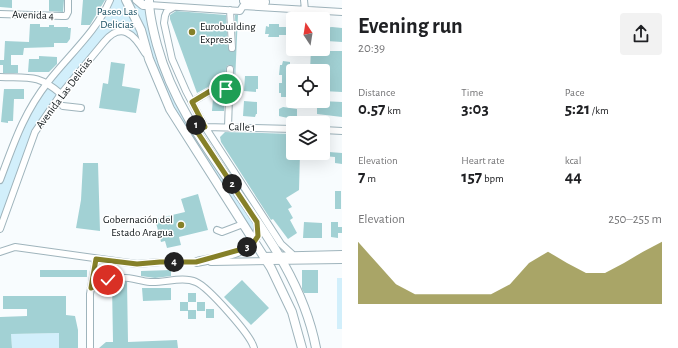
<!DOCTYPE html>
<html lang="en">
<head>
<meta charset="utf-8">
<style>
  body { margin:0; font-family:"Alegreya Sans",sans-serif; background:#f2f2f2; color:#202124; height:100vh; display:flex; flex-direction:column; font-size:15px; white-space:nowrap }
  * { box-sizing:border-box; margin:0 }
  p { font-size:13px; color:#757577 }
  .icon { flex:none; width:22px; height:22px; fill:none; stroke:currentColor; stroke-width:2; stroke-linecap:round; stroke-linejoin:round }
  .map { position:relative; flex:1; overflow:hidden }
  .details { display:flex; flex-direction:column; background:#fff; width:336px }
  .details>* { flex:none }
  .needle { width:26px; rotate:348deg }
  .buttons { position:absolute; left:286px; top:12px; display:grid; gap:8px }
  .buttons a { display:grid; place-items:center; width:44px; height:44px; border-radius:4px; background:#fff; box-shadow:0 4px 16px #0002; font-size:20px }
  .pin { position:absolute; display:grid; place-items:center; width:34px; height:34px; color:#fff; margin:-17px; border:2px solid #fff; border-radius:50%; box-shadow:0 1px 4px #0007 }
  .km { position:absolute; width:20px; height:20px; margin:-10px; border-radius:50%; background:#222; color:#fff; font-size:11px; line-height:20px; text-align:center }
  .round { display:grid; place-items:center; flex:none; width:42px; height:42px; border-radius:4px; background:#f2f2f2 }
  .head { display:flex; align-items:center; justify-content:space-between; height:68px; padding:0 16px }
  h1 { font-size:22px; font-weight:700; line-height:30px }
  .metrics { display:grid; grid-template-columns:repeat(3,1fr); gap:6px; height:68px; padding:4px 16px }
  .metrics div { display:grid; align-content:center }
  .metrics b { font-size:17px; font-weight:700 }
  .metrics small { font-size:11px; font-weight:400 }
  .metrics p { font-size:11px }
  .chart { height:112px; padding:8px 16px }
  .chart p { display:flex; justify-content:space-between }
  .chart svg { width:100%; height:72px; margin-top:4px; fill:#858028; opacity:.7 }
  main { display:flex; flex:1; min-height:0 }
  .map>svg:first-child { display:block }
  .green { fill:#d2effb }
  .building { fill:#a2d1d4 }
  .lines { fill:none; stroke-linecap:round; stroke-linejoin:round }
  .minor-casing { stroke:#9fb4bc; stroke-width:8 }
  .major-casing { stroke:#9fb4bc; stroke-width:10 }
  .minor { stroke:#fff; stroke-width:6 }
  .major { stroke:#fff; stroke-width:8 }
  .route-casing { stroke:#fff; stroke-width:8 }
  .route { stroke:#858028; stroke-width:5 }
  .poi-dot { fill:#858028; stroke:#fff; stroke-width:1.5 }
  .labels { text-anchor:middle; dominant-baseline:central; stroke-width:3; stroke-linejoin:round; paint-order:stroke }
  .park-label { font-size:11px; fill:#1b5063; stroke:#fff }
  .street-label { font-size:11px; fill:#0d1417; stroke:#fff }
  .poi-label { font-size:11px; fill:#0d1417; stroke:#fff; text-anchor:start }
</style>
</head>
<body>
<main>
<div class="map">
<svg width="342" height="348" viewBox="0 0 342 348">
  <rect width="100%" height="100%" fill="#f8fcfe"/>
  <!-- green -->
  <path class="green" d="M110 0H149L174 94 257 222 254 242 184 131 149 58 129 33 109 35 37 128 0 229V180L27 112 89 33Z
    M337 278H342V329H337Z
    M59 333V348H12L11 334Z"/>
  <!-- building -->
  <path class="building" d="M0 0H12V8L0 7Z
    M49 0H64L63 12 49 11Z
    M83 0H105L90 25H81Z
    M176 11 226 15 228 48 232 52 236 48 235 15H238L235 82 234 67 228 65 226 68 225 82 219 81 197 93 170 19V15Z
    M30 24H40V27H49V25H54V27H68V28H71L70 39 67 43H54V47L24 48 23 55H11V65H18V73H3V65H0V60H4L5 41 29 42Z
    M269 24H279V27H287V25H293V38H287V35H279V37H268L269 34H265L266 26 269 27Z
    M332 27 342 28V42L327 41V51H342V92L323 91V71H310L311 49H323V28Z
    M39 56 57 57V64L49 72H28L29 59H39Z
    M283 61 290 62V65H292V75H289V83H292V94H289V97H281V93H279V83H282V75H279L280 65H282Z
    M111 62 125 64 122 86 140 89 136 113 99 108 103 83 108 84Z
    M245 76H258V89H256V92L244 91Z
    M4 89H24V99H14L13 121H8V123L1 122Z
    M218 94H224V111H212L213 98H218Z
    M244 101 257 102V114H256L255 117 243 116Z
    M321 101 342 102V117L317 114V102Z
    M283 107 297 109V117H293L292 119 279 116V109Z
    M225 132 293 134V153H300L299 190 286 198 292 207 288 209 293 218 290 220 297 233 288 239 273 219 271 220 221 142 220 137Z
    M323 146H330L329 152 342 153V164L335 163V157L323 156Z
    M83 163H98L100 231 76 228 81 200Z
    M335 191H341V209H335Z
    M198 194 208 230 179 237 181 245 167 248 165 241 161 242 155 219 185 212 181 199Z
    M304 222 322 223V238H303Z
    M331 222H338V227H342V233H338V238L331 237Z
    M107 269H118V273L107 276Z
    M40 270H87V277H40Z
    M171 270V276L155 278 141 276V271Z
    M302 270H318V293H304L302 289Z
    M242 280 269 308 251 325 224 297Z
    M118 282H127L128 342 177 340 178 348H99L106 342H113L112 284Z
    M142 288H171V300L143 301Z
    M188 293H196V302H188Z
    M3 296H66V315L75 316 78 330V348H59V333L11 334 12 348H0V317L27 316V309H3Z
    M180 302H188V311H180Z
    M197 302H205V311H197Z
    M206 309H214V318H206Z
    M188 310H196V319H188Z"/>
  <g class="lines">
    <defs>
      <path id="minor" d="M304 0 305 10
        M243 1 266 2
        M149 5 240 11 243 6 342 12
        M174 7 167 11 165 16 164 23 172 59 186 91 205 127 281 244 292 254
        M230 10 232 48
        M0 14 62 16H66L68 12V0
        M0 77C29 78 38 74 61 94
        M192 102 212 90 226 89
        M63 106 81 108
        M192 124 205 127 293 129
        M228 127 230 69
        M323 130 342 131
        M0 180C14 143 23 114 48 82 68 56 97 31 110 0
        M0 229 35 132 61 94 104 42C121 21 134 34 145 53
        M217 230 222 232 243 224
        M0 252 15 247 137 264 160 262H200
        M263 256 342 254
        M211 262 342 260
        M91 288C99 283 107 280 117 278 128 276 139 281 150 282 164 283 183 276 196 282 208 287 251 335 254 348
        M90 348V294L96 259"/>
      <path id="major" d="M126 0 141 30 149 59 170 109 271 268 292 312 302 348
        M137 0 143 5H149
        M149 0C149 15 153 30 157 45 187 157 294 233 316 348
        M197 262C218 257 262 254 258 224"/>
    </defs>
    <!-- minor casing -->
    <use href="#minor" class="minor-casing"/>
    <!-- major casing -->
    <use href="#major" class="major-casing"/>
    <!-- minor -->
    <use href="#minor" class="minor"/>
    <!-- major -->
    <use href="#major" class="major"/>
  </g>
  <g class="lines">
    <defs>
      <path id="route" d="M108 280 91 288 96 259 137 264 160 262H196L246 248 254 242 258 236 257 222 192 124 205 127 192 102 212 90 226 89"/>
    </defs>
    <!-- route casing -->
    <use href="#route" class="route-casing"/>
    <!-- route -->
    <use href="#route" class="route"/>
  </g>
  <!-- markers -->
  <g class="poi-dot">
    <circle cx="192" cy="32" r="4"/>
    <circle cx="181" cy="225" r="4"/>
  </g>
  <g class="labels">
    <!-- park labels -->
    <g class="park-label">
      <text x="117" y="11">Paseo Las<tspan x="117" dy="13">Delicias</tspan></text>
    </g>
    <!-- street labels -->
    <g class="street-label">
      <text transform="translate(33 15) rotate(2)">Avenida 4</text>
      <text transform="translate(64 93) rotate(-53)">Avenida Las Delicias</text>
      <text transform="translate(242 127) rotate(1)">Calle 1</text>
    </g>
    <!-- poi labels -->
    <g class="poi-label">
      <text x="200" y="26">Eurobuilding<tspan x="200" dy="13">Express</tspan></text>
      <text x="173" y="219" text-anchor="end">Gobernación del<tspan x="173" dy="13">Estado Aragua</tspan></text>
    </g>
  </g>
</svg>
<div class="buttons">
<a><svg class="needle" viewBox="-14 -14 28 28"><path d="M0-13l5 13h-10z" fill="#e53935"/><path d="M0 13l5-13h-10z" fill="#757577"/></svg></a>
<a><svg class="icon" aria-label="locate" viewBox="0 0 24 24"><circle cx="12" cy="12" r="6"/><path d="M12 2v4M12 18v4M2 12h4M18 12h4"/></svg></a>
<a><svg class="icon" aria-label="layers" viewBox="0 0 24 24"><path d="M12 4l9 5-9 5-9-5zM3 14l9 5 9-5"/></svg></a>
</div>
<div class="pin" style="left:226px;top:89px;background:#1e9e55"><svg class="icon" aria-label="arrive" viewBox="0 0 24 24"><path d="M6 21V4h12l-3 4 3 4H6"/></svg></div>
<div class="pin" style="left:108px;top:280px;background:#d93025"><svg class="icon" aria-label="check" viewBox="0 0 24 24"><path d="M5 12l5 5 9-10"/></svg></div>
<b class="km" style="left:196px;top:125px">1</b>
<b class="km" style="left:232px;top:184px">2</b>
<b class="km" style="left:247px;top:247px">3</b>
<b class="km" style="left:174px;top:262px">4</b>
</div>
<section class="details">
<div class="head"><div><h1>Evening run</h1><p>20:39</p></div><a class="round"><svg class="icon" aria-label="share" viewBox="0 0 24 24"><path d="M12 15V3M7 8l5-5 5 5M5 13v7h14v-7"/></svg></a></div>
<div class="metrics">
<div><p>Distance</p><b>0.57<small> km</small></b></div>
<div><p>Time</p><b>3:03</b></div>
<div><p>Pace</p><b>5:21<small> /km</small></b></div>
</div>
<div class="metrics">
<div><p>Elevation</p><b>7<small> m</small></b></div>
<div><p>Heart rate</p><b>157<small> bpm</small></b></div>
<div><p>kcal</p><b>44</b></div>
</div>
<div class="chart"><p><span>Elevation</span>250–255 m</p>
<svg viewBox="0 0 160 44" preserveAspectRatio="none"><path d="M0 44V6L10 19L20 32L30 38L40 38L50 38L60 38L70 38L80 32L90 19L100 12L110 19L120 25L130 25L140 19L150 12L160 6V44z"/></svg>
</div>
</section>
</main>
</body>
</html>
